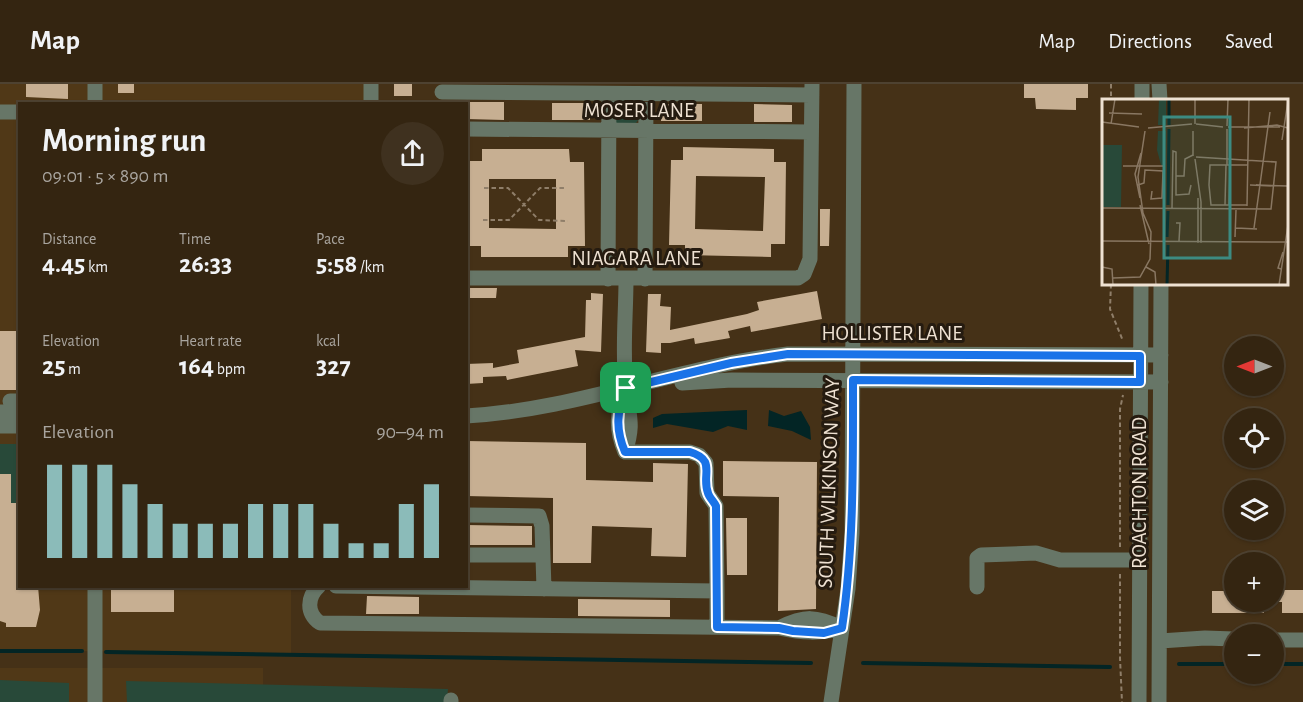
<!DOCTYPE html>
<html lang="en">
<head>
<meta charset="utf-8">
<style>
  body { margin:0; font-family:"Alegreya Sans",sans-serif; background:#3f311f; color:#f1f3f6; height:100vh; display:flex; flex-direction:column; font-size:22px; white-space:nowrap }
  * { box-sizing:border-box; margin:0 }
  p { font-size:20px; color:#a9a59f }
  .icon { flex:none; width:33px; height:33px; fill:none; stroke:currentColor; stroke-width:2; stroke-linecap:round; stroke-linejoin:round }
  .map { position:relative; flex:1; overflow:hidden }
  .details { position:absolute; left:18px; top:18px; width:450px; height:486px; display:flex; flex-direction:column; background:#342511; border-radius:0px; box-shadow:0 2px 4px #0004,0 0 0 2px #4e4231 }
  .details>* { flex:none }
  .needle { width:39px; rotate:270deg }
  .tools { position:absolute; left:1224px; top:252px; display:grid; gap:12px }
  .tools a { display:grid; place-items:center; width:60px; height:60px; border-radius:50%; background:#342511; box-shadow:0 2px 4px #0004,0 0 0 2px #4e4231; font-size:30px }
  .pin { position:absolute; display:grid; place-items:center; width:51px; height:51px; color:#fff; margin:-26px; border-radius:12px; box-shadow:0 3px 9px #0006 }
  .round { display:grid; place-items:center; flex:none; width:63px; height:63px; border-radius:32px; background:#3f311f }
  .head { display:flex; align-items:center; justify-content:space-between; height:102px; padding:0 24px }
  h1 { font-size:33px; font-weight:600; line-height:45px }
  .stats { display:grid; grid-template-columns:repeat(3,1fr); gap:9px; height:102px; padding:6px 24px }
  .stats div { display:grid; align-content:center }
  .stats b { font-size:26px; font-weight:600 }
  .stats small { font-size:16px; font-weight:400 }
  .stats p { font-size:16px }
  .chart { height:168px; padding:12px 24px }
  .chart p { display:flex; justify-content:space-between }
  .chart svg { width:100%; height:108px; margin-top:6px; stroke:#8bbbb9; stroke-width:6 }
  header { display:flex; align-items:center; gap:36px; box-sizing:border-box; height:84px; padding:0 30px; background:#342511; border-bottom:2px solid #4e4231 }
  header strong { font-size:28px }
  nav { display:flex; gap:33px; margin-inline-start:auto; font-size:21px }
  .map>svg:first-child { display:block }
  .built { fill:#503817 }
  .green { fill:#284939 }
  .water { fill:#032525 }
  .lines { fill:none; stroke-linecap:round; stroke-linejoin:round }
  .stream { stroke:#032525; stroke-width:4 }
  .building { fill:#c7af92; fill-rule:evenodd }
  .path { stroke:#8f7e69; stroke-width:2; stroke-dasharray:4.5 3; stroke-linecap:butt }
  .minor { stroke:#677667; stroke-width:15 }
  .route-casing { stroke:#fff; stroke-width:12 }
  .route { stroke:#1a73e8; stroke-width:8 }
  .labels { text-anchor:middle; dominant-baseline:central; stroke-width:6; stroke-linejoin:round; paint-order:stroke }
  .street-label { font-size:21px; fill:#eee1d2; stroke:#251b10 }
  .inset-river { fill:none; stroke:#032525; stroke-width:3 }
  .inset-road { fill:none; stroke:#897762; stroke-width:1.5 }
  .view { fill:#3c8b82; fill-opacity:0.15; stroke:#3c8b82; stroke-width:3 }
  .inset-edge { fill:none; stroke:#eee1d2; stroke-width:3 }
</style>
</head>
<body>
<header>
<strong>Map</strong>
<nav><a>Map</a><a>Directions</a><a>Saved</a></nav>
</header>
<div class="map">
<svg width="1303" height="618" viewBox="0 0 1303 618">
  <rect width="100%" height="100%" fill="#453117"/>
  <!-- built -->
  <path class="built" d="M0 0H371V19L20 20V502L291 503V570L0 566Z
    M0 584H263V618H0Z"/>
  <!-- green -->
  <path class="green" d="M612 29a14 14 0 1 1 28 0a14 14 0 1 1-28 0Z
    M0 360H19V419H11L0 390Z
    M0 596 69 599V618H0Z
    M126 597 448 605 447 618H127Z"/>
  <!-- water -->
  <path class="water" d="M747 326V346L728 342 713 348 667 340 653 344V334L662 330Z
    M769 326 784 332 801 327 810 343 811 356 792 347 768 342Z"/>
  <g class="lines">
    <!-- stream -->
    <path class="stream" d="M0 567H82
      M106 568 811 579
      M863 579 1110 583
      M1179 580H1234
      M1274 580H1303"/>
  </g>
  <!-- building -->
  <path class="building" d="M26 0H68V15L26 13Z
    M118 0H134V9H118Z
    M394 0H412V12H394Z
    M1024 0H1088V14H1076V26L1036 25 1035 14H1024Z
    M466 18H504V36L466 35Z
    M552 19H590V36H552Z
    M661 20H702V37H661Z
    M754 20 792 21V38H754Z
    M683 63 774 65V78H786L785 160H771V173L685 171V161H669L671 76H683ZM696 92 765 93 763 147 695 145Z
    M482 65H569L570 78H584L585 162H568V173H481V162H467L466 77H482ZM489 95H556V145L489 144Z
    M820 125H830L829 162H820Z
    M466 204H497L496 214H466Z
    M817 207 822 235 751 248 750 242 728 247 730 254 695 260 694 254 670 259H661V269L646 268 648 210H661L660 222 671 223 670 246 747 230 759 226 757 218Z
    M591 209 603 210 601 268 575 266 578 282 507 296 506 292 483 293V299L466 300V280L493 279V284L519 279 517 266 585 253 586 216H591Z
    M0 247H20V306H0Z
    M466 357 586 359V396L653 398V379L688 380 686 473 651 472 652 444 592 442 591 479H553V414L466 412Z
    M723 377 817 378 816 525 778 527 779 413 723 412Z
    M0 390H11V419H20V502H38L40 526 36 543H6V539L0 537Z
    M726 434H747V491H727Z
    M466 441 532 442V461H466Z
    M1274 496H1283V506H1303V529H1282V518H1274Z
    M111 502H174V528H111Z
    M1212 507H1234V518H1264V529H1212Z
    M367 512 419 513V530H366Z
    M578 515 670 516V533L578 532Z"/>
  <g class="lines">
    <!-- path -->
    <path class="path" d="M1111 0V16
      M484 104H508L539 136 568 137
      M483 136H509L540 104H564
      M1111 200 1110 225 1123 257
      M1120 463V325L1123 311
      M1120 490V574L1122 618"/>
    <!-- minor -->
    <path class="minor" d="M1159 0 1160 16
      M442 8 812 11
      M1142 16V0
      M95 20V0
      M371 20V0
      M0 28H20
      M466 45 811 48
      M466 194H798L804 190 810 175 812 0
      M608 195 609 10
      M645 195 646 10
      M682 299 732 296 1161 298
      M10 317H20
      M0 328H20
      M466 332C576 326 680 282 788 270L1161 271
      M0 342H20
      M625 368C635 339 628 331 626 303 622 268 626 231 626 195
      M625 368C615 344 617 328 626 304
      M466 431 539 432 542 442 544 505
      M466 471H543
      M95 502V618
      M319 502C307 513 306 529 320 539L779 544C802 549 820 550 842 544
      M336 502 717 507 716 422 707 409 706 379 699 371 690 368H625
      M977 503V474L981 471 1036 469 1060 476H1140
      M717 507V543
      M779 544C805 531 816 532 842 544
      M1274 556H1303
      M1160 557 1205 554 1234 555
      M451 618V616
      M831 618 848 505 852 449 854 0
      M1139 618 1141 200
      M1159 618 1161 200"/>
  </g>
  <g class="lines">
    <defs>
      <path id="route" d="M788 270 1140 272V298L853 296C853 379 854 462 842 544L824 549 793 547 779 544 717 543 716 422C714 418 709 413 708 409 701 391 717 376 690 368H625C615 344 617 328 626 304L731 279Z"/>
    </defs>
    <!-- route casing -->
    <use href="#route" class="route-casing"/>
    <!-- route -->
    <use href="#route" class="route"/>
  </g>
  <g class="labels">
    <!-- street labels -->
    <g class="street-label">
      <text x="639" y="26">MOSER LANE</text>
      <text x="636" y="174">NIAGARA LANE</text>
      <text x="892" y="249">HOLLISTER LANE</text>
      <text transform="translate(829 399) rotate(-88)">SOUTH WILKINSON WAY</text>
      <text transform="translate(1139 409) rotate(-90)">ROACHTON ROAD</text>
    </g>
  </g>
  <!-- overview -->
  <g transform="translate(1102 15)">
    <rect width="186" height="186" fill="#453117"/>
    <path d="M57 0H64V26H56ZM56 32H64L63 67 59 66 55 51ZM0 46H20L19 108H0Z" fill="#284939"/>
    <path class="inset-river" d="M67 0V26M66 106 67 30M65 138 66 112M65 186 66 146"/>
    <path class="inset-road" d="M7 14 40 15M0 23 37 28M9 25 13 0M93 25V0M94 25 121 28M125 27 126 0M126 28H178M46 29 90 25M142 29 175 26 186 29M125 30V66M91 32V57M180 41 186 2M93 60 99 103V144M21 67H62M74 77H82L83 60 91 56M36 86 42 84 43 71 61 72 60 99 49 100 50 92M148 86 172 87M154 86 186 87M38 99 33 75 39 54M38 106 47 145M123 106 124 66M127 106 128 66M145 106H109L107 86 108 66H146M145 107 147 0M0 109 169 110 174 63 94 58M70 109 71 52 74 53V96L87 95 89 86M74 124H78L77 142M134 129 155 130M152 129 168 13M133 138 134 111M0 142 185 143M96 144V99M0 168 10 170 11 186M44 168 53 173 54 186M179 170 176 169 181 153M11 179 38 178 48 160 49 133 41 114 36 78 43 32M177 186 186 126"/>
    <path class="view" d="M62 18H128V159H62Z"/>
    <rect width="186" height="186" class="inset-edge"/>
  </g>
</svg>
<div class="tools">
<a><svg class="needle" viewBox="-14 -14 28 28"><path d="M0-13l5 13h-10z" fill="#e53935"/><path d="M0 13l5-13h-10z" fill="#a9a59f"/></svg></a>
<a><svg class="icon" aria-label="locate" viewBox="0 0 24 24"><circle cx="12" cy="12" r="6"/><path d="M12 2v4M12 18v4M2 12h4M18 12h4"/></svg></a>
<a><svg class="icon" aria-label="layers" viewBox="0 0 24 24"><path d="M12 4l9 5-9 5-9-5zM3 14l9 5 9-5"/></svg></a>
<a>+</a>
<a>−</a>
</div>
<div class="pin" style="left:626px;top:304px;background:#1e9e55"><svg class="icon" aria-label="arrive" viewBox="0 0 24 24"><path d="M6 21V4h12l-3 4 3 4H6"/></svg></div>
<section class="details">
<div class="head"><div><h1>Morning run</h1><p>09:01 · 5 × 890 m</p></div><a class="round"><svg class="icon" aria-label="share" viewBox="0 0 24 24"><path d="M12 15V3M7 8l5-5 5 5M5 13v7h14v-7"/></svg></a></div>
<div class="stats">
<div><p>Distance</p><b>4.45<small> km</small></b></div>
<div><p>Time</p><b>26:33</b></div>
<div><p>Pace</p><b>5:58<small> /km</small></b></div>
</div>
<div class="stats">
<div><p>Elevation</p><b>25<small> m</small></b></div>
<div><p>Heart rate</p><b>164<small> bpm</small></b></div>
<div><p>kcal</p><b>327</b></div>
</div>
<div class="chart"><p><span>Elevation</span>90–94 m</p>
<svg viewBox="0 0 160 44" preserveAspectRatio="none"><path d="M5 44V6M15 44V6M25 44V6M35 44V14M45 44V22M55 44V30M65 44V30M75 44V30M85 44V22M95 44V22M105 44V22M115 44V30M125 44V38M135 44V38M145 44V22M155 44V14"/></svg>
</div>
</section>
</div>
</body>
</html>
